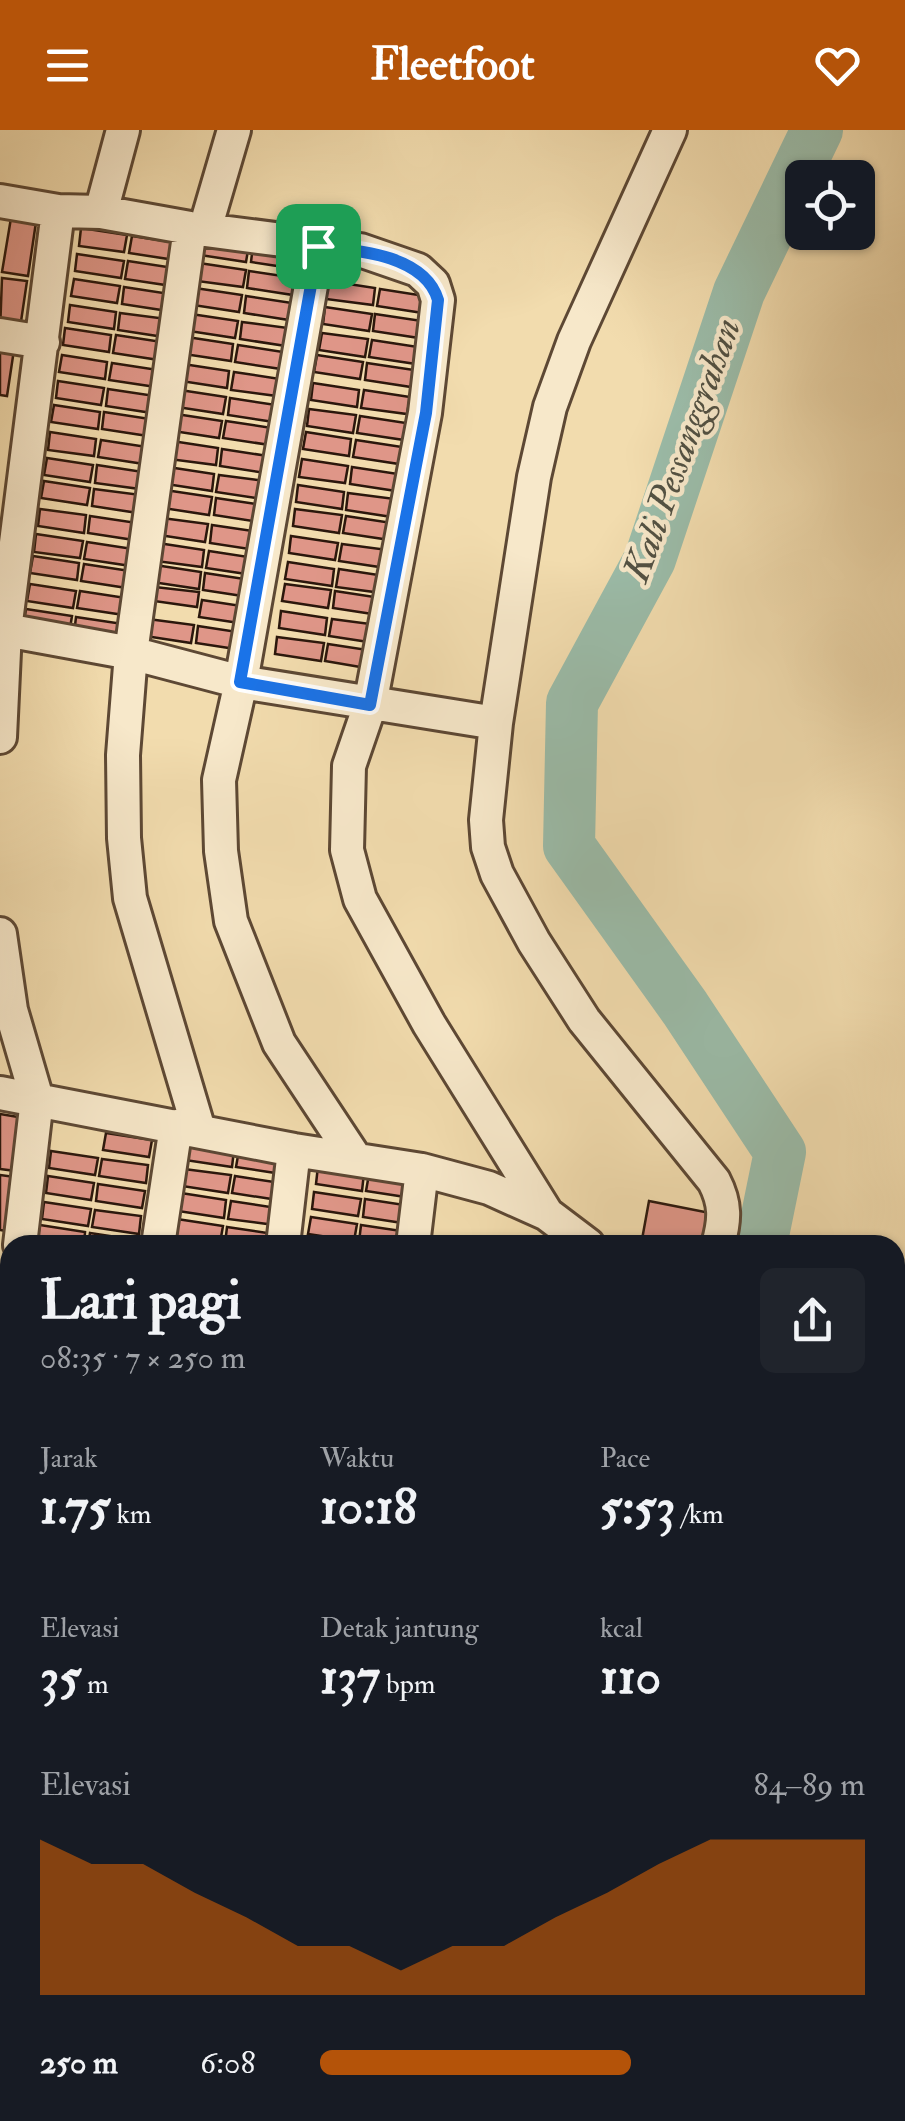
<!DOCTYPE html>
<html lang="id">
<head>
<meta charset="utf-8">
<style>
  body { margin:0; font-family:"IM FELL Double Pica",serif; background:#20242c; color:#f1f3f6; height:100vh; display:flex; flex-direction:column; font-size:38px; white-space:nowrap }
  * { box-sizing:border-box; margin:0 }
  p { font-size:32px; color:#9ea1a6 }
  .icon { flex:none; width:55px; height:55px; fill:none; stroke:currentColor; stroke-width:2; stroke-linecap:round; stroke-linejoin:round }
  .map { position:relative; flex:1; overflow:hidden }
  .sheet { position:absolute; left:0px; top:1105px; width:905px; height:888px; display:flex; flex-direction:column; background:#171b24; border-radius:30px 30px 0 0; box-shadow:0 2px 8px #0004 }
  .sheet>* { flex:none }
  .buttons { position:absolute; left:785px; top:30px; display:grid; gap:20px }
  .buttons a { display:grid; place-items:center; width:90px; height:90px; border-radius:15px; background:#171b24; box-shadow:0 2px 8px #0004; font-size:50px }
  .pin { position:absolute; display:grid; place-items:center; width:85px; height:85px; color:#fff; margin:-42px; border-radius:20px; box-shadow:0 5px 15px #0006 }
  .round { display:grid; place-items:center; flex:none; width:105px; height:105px; border-radius:15px; background:#20242c }
  .summary { display:flex; align-items:center; justify-content:space-between; height:170px; padding:0 40px }
  h1 { font-size:55px; font-weight:800; line-height:75px }
  .stats { display:grid; grid-template-columns:repeat(3,1fr); gap:15px; height:170px; padding:10px 40px }
  .stats div { display:grid; align-content:center }
  .stats b { font-size:50px; font-weight:800 }
  .stats small { font-size:28px; font-weight:400 }
  .stats p { font-size:28px }
  .chart { height:280px; padding:20px 40px }
  .chart p { display:flex; justify-content:space-between }
  .chart svg { width:100%; height:180px; margin-top:10px; fill:#b45309; opacity:.7 }
  ul { padding:0 40px; list-style:none; font-size:32px }
  li { display:grid; grid-template-columns:160px 120px 1fr; align-items:center; height:75px }
  li i { height:25px; border-radius:12px; background:#b45309 }
  header { display:flex; justify-content:space-between; align-items:center; height:130px; padding:0 40px; background:#b45309; color:#fff; font-size:45px; font-weight:800 }
  .map>svg:first-child { display:block }
  .lines { fill:none; stroke-linecap:round; stroke-linejoin:round }
  .river { stroke:#9bbca9; stroke-width:52 }
  .building { fill:#df9688; stroke:#2b170c; stroke-width:2.5 }
  .minor-casing { stroke:#5d4834; stroke-width:38 }
  .minor { stroke:#f7e8ca; stroke-width:32 }
  .route-casing { stroke:#fff; stroke-width:20 }
  .route { stroke:#1a73e8; stroke-width:12 }
  .labels { text-anchor:middle; dominant-baseline:central; stroke-width:9; stroke-linejoin:round; paint-order:stroke }
  .water-label { font-size:38px; font-style:italic; fill:#525143; stroke:#f7e8ca }
</style>
</head>
<body>
<header><svg class="icon" aria-label="menu" viewBox="0 0 24 24"><path d="M4 6h16M4 12h16M4 18h16"/></svg>Fleetfoot<svg class="icon" aria-label="heart" viewBox="0 0 24 24"><path d="M12 20l-8-8c-3-5 5-10 8-4 3-6 11-1 8 4z"/></svg></header>
<div class="map">
<svg width="905" height="1991" viewBox="0 0 905 1991">
  <rect width="100%" height="100%" fill="#f2dcae"/>
  <filter id="stains"><feTurbulence type="fractalNoise" baseFrequency=".002" numOctaves="4"/><feColorMatrix values="0 0 0 0 .2 0 0 0 0 .09 0 0 0 0 .02 0 0 0 .5 -.17"/></filter>
  <radialGradient id="worn" r=".72"><stop offset=".6" stop-color="#630" stop-opacity="0"/><stop offset="1" stop-color="#630" stop-opacity=".3"/></radialGradient>
  <g class="lines">
    <!-- river -->
    <path class="river" d="M761 1115 780 1022 685 878 569 716 572 573 650 429 739 162 817 0
      M0 1903 10 1898"/>
  </g>
  <!-- building -->
  <path class="building" d="M11 88 36 92 28 146 2 142Z
    M81 98 127 105 124 122 79 116Z
    M132 106 178 113 175 130 129 123Z
    M203 108 249 114 246 132 200 125Z
    M253 115 300 122 297 139 251 132Z
    M77 124 124 131 121 148 75 141Z
    M128 131 174 138 172 156 125 149Z
    M199 133 246 140 243 157 197 151Z
    M249 141 296 148 293 165 247 158Z
    M2 148 27 151 19 205 0 202Z
    M74 149 120 156 117 173 71 166Z
    M329 151 375 158 373 175 326 169Z
    M124 157 170 164 168 181 122 174Z
    M195 158 242 165 239 182 193 175Z
    M380 159 425 166 423 183 377 176Z
    M246 166 292 173 289 190 244 183Z
    M70 175 116 182 114 199 68 192Z
    M325 177 372 184 369 201 323 194Z
    M120 183 167 189 164 207 118 200Z
    M191 184 238 191 235 208 189 201Z
    M375 184 422 191 419 208 373 201Z
    M242 192 288 198 286 216 240 209Z
    M65 198 111 205 109 222 63 215Z
    M322 203 368 209 365 227 319 220Z
    M116 205 162 212 159 230 113 223Z
    M187 207 233 214 231 231 184 224Z
    M0 210 15 213 7 266 0 265Z
    M372 210 418 217 416 234 369 227Z
    M238 215 283 222 281 239 235 232Z
    M62 225 107 232 105 249 59 242Z
    M317 225 363 232 360 249 314 242Z
    M112 233 158 240 156 257 109 250Z
    M367 233 414 240 411 257 365 250Z
    M183 234 229 241 227 258 181 251Z
    M234 242 280 249 277 266 231 260Z
    M58 251 104 258 101 275 56 268Z
    M313 253 359 260 357 277 311 270Z
    M108 259 155 266 152 283 106 276Z
    M180 260 226 267 223 284 177 277Z
    M364 260 410 267 407 284 361 278Z
    M230 268 276 275 274 292 228 285Z
    M54 275 100 282 98 299 51 292Z
    M309 279 356 285 353 303 307 296Z
    M104 282 150 289 148 306 102 299Z
    M176 284 222 291 219 308 173 301Z
    M360 286 406 293 404 310 357 303Z
    M226 291 272 298 270 315 223 308Z
    M50 302 96 309 94 326 48 320Z
    M306 302 351 309 349 326 303 319Z
    M101 310 147 317 144 334 98 327Z
    M356 310 402 317 399 334 353 327Z
    M172 311 218 318 216 335 169 329Z
    M222 319 268 326 266 343 220 336Z
    M47 328 93 335 90 352 44 345Z
    M302 329 348 336 345 353 299 347Z
    M97 335 143 342 140 359 95 353Z
    M168 337 214 344 212 361 166 354Z
    M352 337 398 344 396 361 350 354Z
    M219 345 265 351 262 369 216 362Z
    M44 351 90 358 87 375 41 368Z
    M298 355 344 362 342 379 296 372Z
    M94 359 141 365 138 383 92 376Z
    M165 360 212 367 209 385 163 378Z
    M348 363 395 369 392 387 346 380Z
    M216 368 262 375 259 392 214 385Z
    M40 379 86 385 84 403 38 396Z
    M295 379 342 385 339 403 293 396Z
    M90 386 137 393 134 410 88 403Z
    M346 386 392 393 390 410 343 403Z
    M162 388 208 394 205 412 159 405Z
    M212 395 259 402 256 420 210 413Z
    M36 404 83 411 80 428 34 422Z
    M291 406 338 413 335 430 289 423Z
    M87 412 133 419 131 436 84 429Z
    M158 413 204 420 202 437 156 431Z
    M342 414 388 420 386 438 339 431Z
    M209 421 255 428 253 445 206 438Z
    M33 426 79 433 77 450 30 443Z
    M288 432 334 439 332 456 285 449Z
    M84 434 130 441 127 458 81 451Z
    M155 435 201 442 199 459 152 452Z
    M339 439 385 446 382 463 336 457Z
    M205 443 251 450 249 467 203 460Z
    M30 454 76 461 73 478 27 471Z
    M285 454 331 460 328 478 282 471Z
    M155 457 199 462 197 477 154 471Z
    M80 461 126 468 124 485 77 478Z
    M335 461 381 468 379 485 333 478Z
    M202 470 248 477 246 494 199 487Z
    M26 479 72 486 69 504 23 497Z
    M281 481 327 488 325 505 279 498Z
    M76 487 123 494 120 511 74 504Z
    M148 489 194 495 191 513 145 506Z
    M332 489 378 495 375 513 329 506Z
    M198 496 244 503 242 520 196 513Z
    M277 507 324 513 321 531 275 524Z
    M328 514 374 521 372 539 325 531Z
    M0 984 24 988 16 1041 0 1039Z
    M106 1003 152 1010 149 1027 103 1020Z
    M188 1013 234 1020 232 1037 185 1030Z
    M239 1020 284 1027 282 1044 236 1037Z
    M51 1021 98 1028 95 1045 49 1038Z
    M102 1029 148 1035 146 1053 99 1046Z
    M318 1036 364 1043 362 1061 316 1054Z
    M184 1039 231 1045 228 1063 182 1056Z
    M369 1044 415 1050 412 1068 366 1061Z
    M0 1045 15 1047 7 1101 0 1100Z
    M48 1046 94 1053 91 1070 46 1063Z
    M235 1046 281 1053 278 1070 232 1063Z
    M98 1054 145 1061 142 1078 96 1071Z
    M314 1062 361 1069 358 1086 312 1079Z
    M181 1063 226 1070 224 1088 178 1081Z
    M365 1069 411 1076 409 1094 363 1087Z
    M231 1071 277 1078 275 1095 228 1089Z
    M649 1071 710 1083 704 1115H641Z
    M44 1072 91 1079 88 1096 42 1089Z
    M95 1080 141 1086 139 1104 92 1097Z
    M311 1087 357 1094 354 1111 308 1104Z
    M177 1089 223 1096 220 1113 175 1106Z
    M40 1095 85 1102 84 1115 37 1112Z
    M361 1095 408 1102 406 1115 359 1112Z
    M227 1097 274 1104 272 1115 225 1114Z
    M90 1103 136 1110 135 1115H88Z
    M895 1323 905 1326V1358L901 1375 895 1373Z
    M895 1422H905V1478H895Z
    M895 1805 905 1807 904 1853 895 1851Z
    M895 1888 905 1892V1926L895 1952Z"/>
  <g class="lines">
    <defs>
      <path id="minor" d="M670 0 574 211 550 277 534 347 496 593 486 690 488 717 497 744 534 812 584 890 714 1051C726 1074 725 1090 718 1115
        M0 71 58 81 101 82 190 98 360 120 418 140 433 154 438 170 425 283 370 575 349 636 347 720 360 769 429 894 547 1084 588 1115
        M101 82 123 0
        M190 98 131 523 123 625 124 708 130 768 199 1000
        M205 99 234 0
        M318 116 241 552 219 650 221 721 231 791 279 913 355 1028
        M0 205 43 212
        M0 499 131 523 241 552 496 593
        M0 607 5 500 58 81
        M0 804 11 880 37 969 20 1115
        M0 963 294 1020 422 1040 489 1058 547 1084
        M158 1115 176 996
        M283 1115 294 1020
        M413 1115 422 1040
        M895 1240 905 1242
        M0 1275 10 1194
        M0 1429 10 1431
        M489 1991 496 1982
        M638 1991 644 1982"/>
    </defs>
    <!-- minor casing -->
    <use href="#minor" class="minor-casing"/>
    <!-- minor -->
    <use href="#minor" class="minor"/>
  </g>
  <g class="lines">
    <defs>
      <path id="route" d="M318 116C357 120 425 125 438 170L426 283 370 575 240 552Z"/>
    </defs>
    <!-- route casing -->
    <use href="#route" class="route-casing"/>
    <!-- route -->
    <use href="#route" class="route"/>
  </g>
  <g class="labels">
    <!-- water labels -->
    <g class="water-label">
      <text transform="translate(682 320) rotate(-70)">Kali Pessanggrahan</text>
    </g>
  </g>
  <rect width="100%" height="100%" filter="url(#stains)"/>
  <rect width="100%" height="100%" fill="url(#worn)"/>
</svg>
<div class="buttons">
<a><svg class="icon" aria-label="locate" viewBox="0 0 24 24"><circle cx="12" cy="12" r="6"/><path d="M12 2v4M12 18v4M2 12h4M18 12h4"/></svg></a>
</div>
<div class="pin" style="left:318px;top:116px;background:#1e9e55"><svg class="icon" aria-label="arrive" viewBox="0 0 24 24"><path d="M6 21V4h12l-3 4 3 4H6"/></svg></div>
<section class="sheet">
<div class="summary"><div><h1>Lari pagi</h1><p>08:35 · 7 × 250 m</p></div><a class="round"><svg class="icon" aria-label="share" viewBox="0 0 24 24"><path d="M12 15V3M7 8l5-5 5 5M5 13v7h14v-7"/></svg></a></div>
<div class="stats">
<div><p>Jarak</p><b>1.75<small> km</small></b></div>
<div><p>Waktu</p><b>10:18</b></div>
<div><p>Pace</p><b>5:53<small> /km</small></b></div>
</div>
<div class="stats">
<div><p>Elevasi</p><b>35<small> m</small></b></div>
<div><p>Detak jantung</p><b>137<small> bpm</small></b></div>
<div><p>kcal</p><b>110</b></div>
</div>
<div class="chart"><p><span>Elevasi</span>84–89 m</p>
<svg viewBox="0 0 160 44" preserveAspectRatio="none"><path d="M0 44V6L10 12L20 12L30 19L40 25L50 32L60 32L70 38L80 32L90 32L100 25L110 19L120 12L130 6L140 6L150 6L160 6V44z"/></svg>
</div>
<ul>
<li><b>250 m</b>6:08<i style="width:57%"></i></li>
</ul>
</section>
</div>
</body>
</html>
